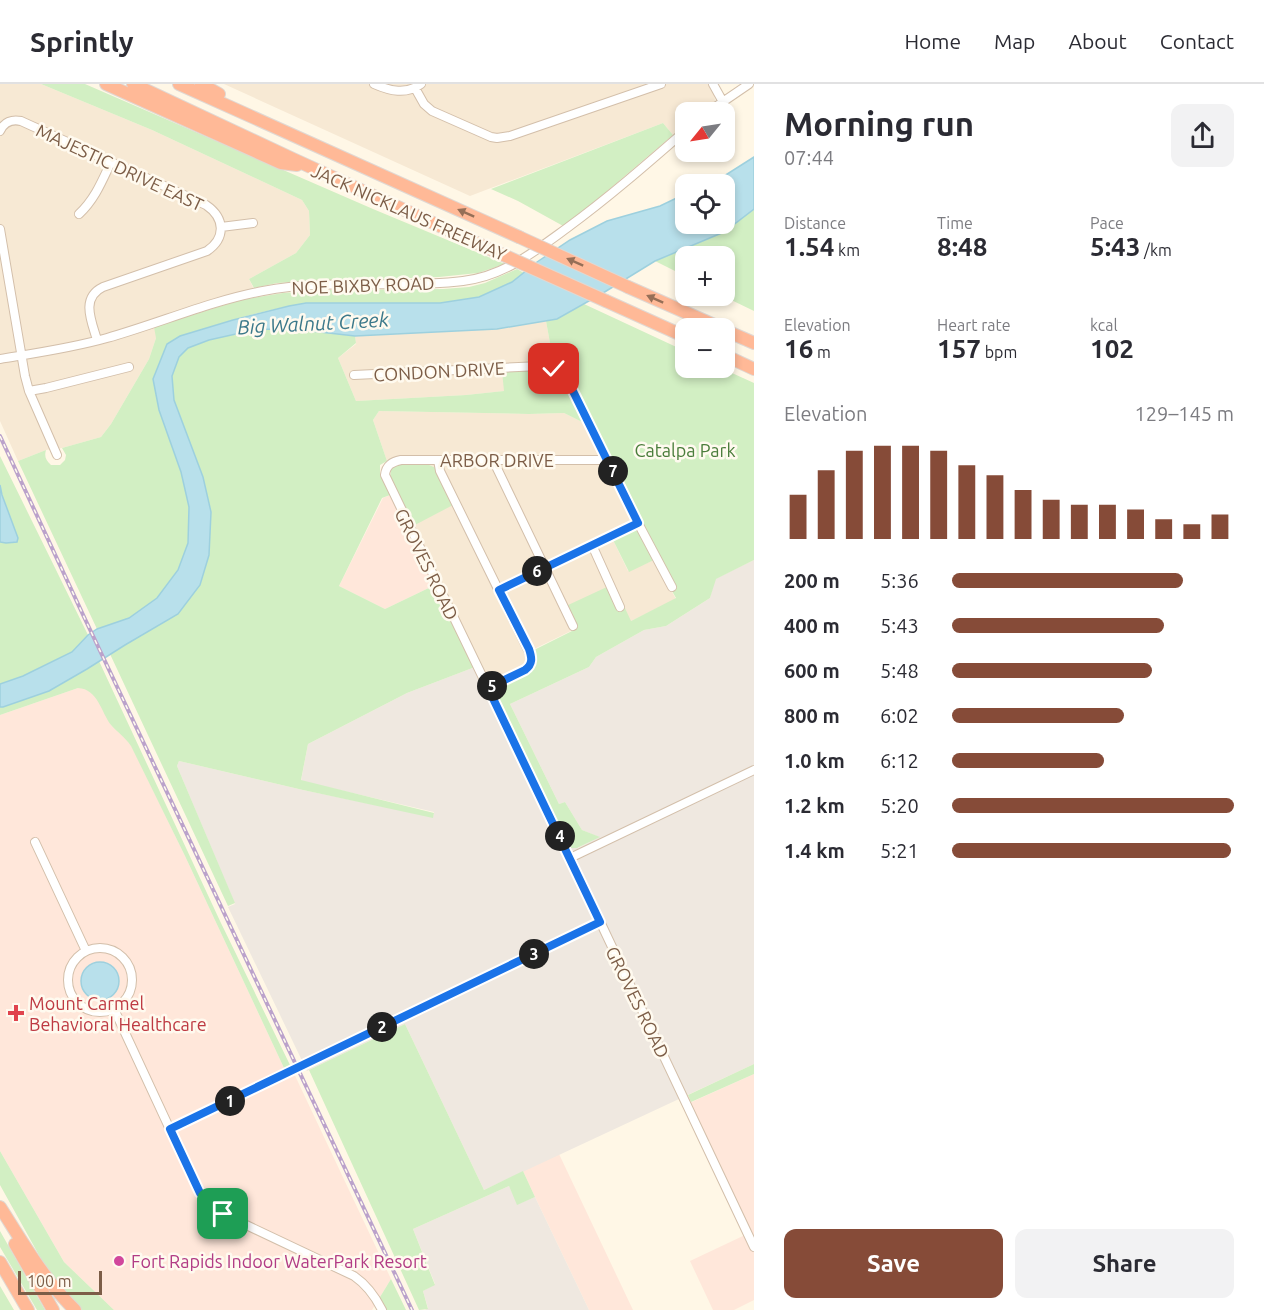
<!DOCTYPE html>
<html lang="en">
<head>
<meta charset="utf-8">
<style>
  body { margin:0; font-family:Ubuntu,sans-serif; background:#f2f2f3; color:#2b2b33; height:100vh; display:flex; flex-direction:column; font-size:22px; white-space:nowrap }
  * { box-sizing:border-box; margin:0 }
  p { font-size:20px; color:#7c7c81 }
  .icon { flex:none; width:33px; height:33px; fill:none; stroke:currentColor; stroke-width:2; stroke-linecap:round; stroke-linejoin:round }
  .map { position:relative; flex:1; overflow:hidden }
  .details { display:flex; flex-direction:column; background:#fff; width:510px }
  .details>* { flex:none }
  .needle { width:39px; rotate:240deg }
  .tools { position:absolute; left:675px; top:18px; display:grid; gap:12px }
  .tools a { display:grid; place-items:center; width:60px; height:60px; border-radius:12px; background:#fff; box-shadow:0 3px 9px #0003; font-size:30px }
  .scale { position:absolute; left:18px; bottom:15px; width:84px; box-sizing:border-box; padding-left:6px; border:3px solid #7c5d47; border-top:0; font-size:16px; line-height:21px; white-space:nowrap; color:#7c5d47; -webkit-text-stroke:4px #fffaef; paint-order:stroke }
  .pin { position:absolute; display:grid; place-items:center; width:51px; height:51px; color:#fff; margin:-26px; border-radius:12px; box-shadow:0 3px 9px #0006 }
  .km { position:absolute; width:30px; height:30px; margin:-15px; border-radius:50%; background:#222; color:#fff; font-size:16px; line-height:30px; text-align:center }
  .round { display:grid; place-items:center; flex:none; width:63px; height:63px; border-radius:12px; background:#f2f2f3 }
  .headline { display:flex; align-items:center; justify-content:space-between; height:102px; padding:0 30px }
  h1 { font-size:33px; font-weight:600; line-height:45px }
  .figures { display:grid; grid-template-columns:repeat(3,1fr); gap:9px; height:102px; padding:6px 30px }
  .figures div { display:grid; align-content:center }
  .figures b { font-size:26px; font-weight:600 }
  .figures small { font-size:16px; font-weight:400 }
  .figures p { font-size:16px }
  .chart { height:168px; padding:12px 30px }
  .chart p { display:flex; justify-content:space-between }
  .chart svg { width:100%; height:108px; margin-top:6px; stroke:#864b38; stroke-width:6 }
  .button { display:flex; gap:12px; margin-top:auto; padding:12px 30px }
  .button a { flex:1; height:69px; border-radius:12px; background:#864b38; color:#fff; font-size:24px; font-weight:600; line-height:69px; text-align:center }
  .button a+a { background:#f2f2f3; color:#2b2b33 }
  ul { padding:0 30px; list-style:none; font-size:20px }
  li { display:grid; grid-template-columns:96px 72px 1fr; align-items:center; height:45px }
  li i { height:15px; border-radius:8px; background:#864b38 }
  header { display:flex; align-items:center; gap:36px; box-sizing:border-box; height:84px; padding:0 30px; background:#fff; border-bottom:2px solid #e1e1e2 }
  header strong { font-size:28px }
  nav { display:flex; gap:33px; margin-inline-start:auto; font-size:21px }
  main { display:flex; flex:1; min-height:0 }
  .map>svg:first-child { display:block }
  .residential { fill:#f7e9d4 }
  .commercial { fill:#ffe7da }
  .industrial { fill:#efe8e0 }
  .green { fill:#d2efc3 }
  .water { fill:#b8e0eb; stroke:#9dd0de; stroke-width:1.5 }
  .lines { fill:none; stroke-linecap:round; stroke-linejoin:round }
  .minor-casing { stroke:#d3bfaa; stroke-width:10 }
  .highway-casing { stroke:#e0d8d3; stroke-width:14 }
  .minor { stroke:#fff; stroke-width:8 }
  .highway { stroke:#ffb997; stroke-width:12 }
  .rail-casing { stroke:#bba2cb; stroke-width:4 }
  .rail { stroke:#fffaef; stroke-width:1.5; stroke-dasharray:4.5; stroke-linecap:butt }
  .highway-bridge-casing { stroke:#e0d8d3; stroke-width:14; stroke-linecap:butt }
  .highway-bridge { stroke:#ffb997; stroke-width:12 }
  .oneway { fill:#966f57 }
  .route-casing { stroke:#fff; stroke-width:12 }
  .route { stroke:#1a73e8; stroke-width:8 }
  .health-dot { fill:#e0444e; stroke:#fffaef; stroke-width:2 }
  .hotel-dot { fill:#d1479c; stroke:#fffaef; stroke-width:2 }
  .labels { text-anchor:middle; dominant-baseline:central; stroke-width:5; stroke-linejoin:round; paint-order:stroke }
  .street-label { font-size:18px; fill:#7c5d47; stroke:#fffaef }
  .park-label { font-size:18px; fill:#4a7d3b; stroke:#fffaef }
  .health-label { font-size:18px; fill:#be3a42; stroke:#fffaef; text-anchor:start }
  .hotel-label { font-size:18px; fill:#b23c85; stroke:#fffaef; text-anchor:start }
  .water-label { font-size:20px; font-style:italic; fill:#3b788a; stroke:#fffaef }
</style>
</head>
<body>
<header>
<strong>Sprintly</strong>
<nav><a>Home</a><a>Map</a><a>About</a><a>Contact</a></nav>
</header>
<main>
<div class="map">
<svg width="754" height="1226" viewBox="0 0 754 1226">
  <rect width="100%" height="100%" fill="#fff7e6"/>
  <!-- residential -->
  <path class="residential" d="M0 0H41L152 46 302 116 309 127 310 151 296 169 249 195 258 213 241 216 156 254 149 275 111 340 101 353 62 364 46 366 18 377 0 337Z
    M224 0H709L714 9 715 17 700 28H686L685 41 673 51 663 39 470 112Z
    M546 237 554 281 505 307 466 311 356 317 338 274 356 260 355 252 497 245Z
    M379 327 529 330 564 329 586 340 637 441 612 454 628 487 654 476 676 515 631 537 567 522 577 544 532 566 533 583 499 604 496 612 475 583 408 444 454 420 436 384 427 380H397L391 385 387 377 373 336Z"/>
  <!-- commercial -->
  <path class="commercial" d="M390 411 408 444 435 501 385 525 339 502 383 414Z
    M78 604H85L95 612 103 624 111 641 126 655 131 661 185 772 284 984 290 981 391 1195 372 1226H114L64 1178 0 1067V631Z
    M754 990V1216L734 1226H713L690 1177 745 1151 685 1021Z
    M559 1070 633 1226H589L535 1113 523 1087Z"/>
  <!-- industrial -->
  <path class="industrial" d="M754 476V980L484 1106 405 940 307 987 228 823 235 820 177 682 179 677 303 706 433 733 434 728 301 697 308 660 407 609 475 583 496 612 497 618 578 764 599 753 582 746 565 718 559 720 510 620 589 583 596 573 644 546 666 542 710 514 715 495Z
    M509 1102 518 1120 535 1113 589 1226H425L428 1224 423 1207 435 1200 413 1145Z"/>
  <!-- green -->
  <path class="green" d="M41 0H85L373 125 505 180 478 189 439 193 295 198 277 199 254 204 249 195 296 169 310 151 309 127 302 116 152 46Z
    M663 39 673 51 565 143 518 117 491 105Z
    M754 125V227L723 212H724V172H686L685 192 655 177 724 148Z
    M517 185 524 189 512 198 479 213 440 219H306C277 224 248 231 219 240 201 246 183 250 167 260L181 388 189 423 188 459 178 486 157 514 129 534 97 545 18 377 46 366C44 373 46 376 51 381H60L65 376 66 371 62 364 101 353 111 340 149 275 156 254 154 243 241 216 283 209 325 206 443 205 469 203 485 199Z
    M584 220 685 267 686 284H721L754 299V476L716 495 710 514 666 542 644 546 596 573 589 583 510 620 559 720 565 718 582 746 600 753 577 764H570L566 759 497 618C494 600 515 595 528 588L532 567 576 545 566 522 609 502 620 524 624 522 631 537 676 514 654 476 629 488 612 454 637 441 586 340 564 329 529 330 379 327 373 336 387 377 380 381V390L390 411 382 414 339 502 385 525 435 501 475 583 407 609 308 660 301 696 434 729 433 734 303 706 179 677 177 682 235 819 228 822 110 570 125 561 200 501 209 471 211 428 203 393 174 316 172 292 179 273 188 264 209 256 258 245 302 246 355 252 356 259 338 274 356 317 466 311 504 307 502 287 554 281 546 237 557 235Z
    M0 372 88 551 72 568 23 592 0 600V458L6 459 18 454 2 411 0 401Z
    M397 380H427L436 384 455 420 413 442 390 395 391 385Z
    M99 577 220 837 290 981 284 984 185 772 131 662C125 653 117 648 111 641 101 628 98 605 78 604L0 631V623H3L87 585Z
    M405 940 484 1106 523 1087 535 1113 517 1121 509 1102 413 1145 435 1201 423 1207 428 1225 419 1226 309 986Z
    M754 980V990L691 1018 688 1011Z
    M0 1067 64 1178 114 1226H82L70 1214 45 1182 0 1101Z
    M0 1147 45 1226H37L0 1163Z
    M391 1195 406 1226H386L380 1213Z
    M0 1202 14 1226H0Z"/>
  <!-- water -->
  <path class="water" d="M754 73V125L724 148 655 177 603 209 557 235 497 245 355 252 302 246 258 245 209 256 188 264 179 273 172 292 174 316 203 393 211 428 209 471 200 501 178 530 125 561 87 585 49 607 3 623H0V600L23 592 72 568 88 551 97 545 129 534 157 514 178 486 188 459 189 423 181 388 159 326 153 295 167 260 180 252 233 236 289 222 306 219H440L479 213 512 198 537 178 570 156 607 137 660 122 685 110 686 140H724V100H707L721 94Z
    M0 401 2 411 18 454 17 458 6 459 0 458Z
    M81 897a19 19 0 1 1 38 0a19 19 0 1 1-38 0Z"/>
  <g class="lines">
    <defs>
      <path id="minor" d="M374 0C390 7 406 11 421 0
        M713 0 723 18
        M415 4 424 20 432 27 491 53 497 54 510 52 661 0
        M708 28 749 0
        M0 47C4 38 12 35 21 37L206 121C225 134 226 154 207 167L103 203C80 214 92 238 97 256
        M79 130C95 115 102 97 111 78
        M221 143 253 139
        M0 145 25 292 29 307 57 371
        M0 275C36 269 72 264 107 254 160 239 210 217 263 207 329 194 397 205 463 197 504 192 534 168 567 144 608 114 647 80 686 46
        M354 291 540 282C554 283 561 288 569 299L638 439 672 503
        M29 307 46 304 129 283
        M438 376 440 387 531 572C531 579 530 582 525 586L488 604
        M493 376 573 542
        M608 376H401C392 378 386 381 385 391L570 774 754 1163
        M592 461 620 523
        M499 506 638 439
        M35 758 86 867
        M570 774 754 686
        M68 896a32 32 0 1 1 64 0a32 32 0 1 1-64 0Z
        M114 925 194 1097C201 1111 210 1121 223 1130L354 1192C367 1201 375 1212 382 1226
        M170 1045 600 838"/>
      <path id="highway" d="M106 0 281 79 297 81
        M133 0 293 75 501 170
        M179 0 519 153
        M201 0 219 10
        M628 203 721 244
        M606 217 686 253
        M724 246 754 259
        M724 271 754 285
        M0 1123C23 1159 45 1197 75 1226
        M15 1160 53 1226
        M0 1178 28 1226"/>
    </defs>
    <!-- minor casing -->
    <use href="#minor" class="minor-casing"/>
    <!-- highway casing -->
    <use href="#highway" class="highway-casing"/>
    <!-- minor -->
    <use href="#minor" class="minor"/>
    <!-- highway -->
    <use href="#highway" class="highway"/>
    <defs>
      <path id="rail" d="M0 352 85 535 412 1226"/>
    </defs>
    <!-- rail casing -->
    <use href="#rail" class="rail-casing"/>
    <!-- rail -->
    <use href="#rail" class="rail"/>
    <defs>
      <path id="highway-bridge" d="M519 153 628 203
        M501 170 606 217"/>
    </defs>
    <!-- highway-bridge casing -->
    <use href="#highway-bridge" class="highway-bridge-casing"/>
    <!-- highway-bridge -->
    <use href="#highway-bridge" class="highway-bridge"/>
  </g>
  <!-- one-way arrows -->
  <defs><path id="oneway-solid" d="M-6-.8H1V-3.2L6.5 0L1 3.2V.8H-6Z" transform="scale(1.5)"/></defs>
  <g class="oneway">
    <use href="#oneway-solid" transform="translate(466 129) rotate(-156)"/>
    <use href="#oneway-solid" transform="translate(575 178) rotate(-156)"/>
    <use href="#oneway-solid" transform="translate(655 215) rotate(-156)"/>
  </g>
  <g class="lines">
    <defs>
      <path id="route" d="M223 1130 209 1119 200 1109 170 1045 600 838 488 604 525 586C533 580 532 574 529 565L499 506 638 439 569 299 559 287 554 285"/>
    </defs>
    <!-- route casing -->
    <use href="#route" class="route-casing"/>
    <!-- route -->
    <use href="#route" class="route"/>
  </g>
  <!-- markers -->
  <path class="health-dot" d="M13 920h6v6h6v6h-6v6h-6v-6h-6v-6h6z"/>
  <circle class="hotel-dot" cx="119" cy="1177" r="6"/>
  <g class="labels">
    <!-- street labels -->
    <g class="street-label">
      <text transform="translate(120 83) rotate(25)">MAJESTIC DRIVE EAST</text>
      <text transform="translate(409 128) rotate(24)">JACK NICKLAUS FREEWAY</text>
      <text transform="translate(363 201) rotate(-2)">NOE BIXBY ROAD</text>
      <text transform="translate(439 287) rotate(-3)">CONDON DRIVE</text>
      <text x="497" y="376">ARBOR DRIVE</text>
      <text transform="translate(427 480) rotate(64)">GROVES ROAD</text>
      <text transform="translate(638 918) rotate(64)">GROVES ROAD</text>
    </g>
    <!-- park labels -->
    <g class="park-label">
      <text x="685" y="366">Catalpa Park</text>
    </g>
    <!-- health labels -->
    <g class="health-label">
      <text x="29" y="919">Mount Carmel<tspan x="29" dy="21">Behavioral Healthcare</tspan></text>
    </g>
    <!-- hotel labels -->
    <g class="hotel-label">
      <text x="131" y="1177">Fort Rapids Indoor WaterPark Resort</text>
    </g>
    <!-- water labels -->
    <g class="water-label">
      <text transform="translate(313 239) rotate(-3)">Big Walnut Creek</text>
    </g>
  </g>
</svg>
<div class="tools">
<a><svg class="needle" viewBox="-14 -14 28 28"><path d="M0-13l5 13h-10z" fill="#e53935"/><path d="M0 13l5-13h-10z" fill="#7c7c81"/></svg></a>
<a><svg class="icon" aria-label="locate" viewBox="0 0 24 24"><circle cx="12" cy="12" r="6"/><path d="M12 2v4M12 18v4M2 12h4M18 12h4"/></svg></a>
<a>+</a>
<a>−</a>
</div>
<div class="scale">100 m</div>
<div class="pin" style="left:223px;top:1130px;background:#1e9e55"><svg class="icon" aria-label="arrive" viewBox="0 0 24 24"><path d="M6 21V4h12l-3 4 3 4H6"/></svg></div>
<div class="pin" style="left:554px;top:285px;background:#d93025"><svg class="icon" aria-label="check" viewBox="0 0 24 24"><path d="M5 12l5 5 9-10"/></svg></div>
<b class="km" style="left:230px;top:1017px">1</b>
<b class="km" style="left:382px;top:943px">2</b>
<b class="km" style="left:534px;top:870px">3</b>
<b class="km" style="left:560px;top:752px">4</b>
<b class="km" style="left:492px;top:602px">5</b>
<b class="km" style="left:537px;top:487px">6</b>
<b class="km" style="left:613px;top:387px">7</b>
</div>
<section class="details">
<div class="headline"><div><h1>Morning run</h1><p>07:44</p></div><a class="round"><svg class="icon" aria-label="share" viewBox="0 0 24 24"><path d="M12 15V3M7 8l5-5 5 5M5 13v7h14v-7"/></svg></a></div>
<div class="figures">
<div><p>Distance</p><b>1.54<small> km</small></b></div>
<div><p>Time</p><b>8:48</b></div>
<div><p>Pace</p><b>5:43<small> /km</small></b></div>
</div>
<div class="figures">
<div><p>Elevation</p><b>16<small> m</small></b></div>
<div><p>Heart rate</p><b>157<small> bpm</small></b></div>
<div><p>kcal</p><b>102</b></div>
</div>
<div class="chart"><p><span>Elevation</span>129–145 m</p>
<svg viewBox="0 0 160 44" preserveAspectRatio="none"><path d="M5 44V26M15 44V16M25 44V8M35 44V6M45 44V6M55 44V8M65 44V14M75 44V18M85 44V24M95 44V28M105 44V30M115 44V30M125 44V32M135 44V36M145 44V38M155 44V34"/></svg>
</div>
<ul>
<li><b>200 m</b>5:36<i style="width:82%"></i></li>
<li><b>400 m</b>5:43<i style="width:75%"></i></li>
<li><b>600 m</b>5:48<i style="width:71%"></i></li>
<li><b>800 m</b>6:02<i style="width:61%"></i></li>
<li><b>1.0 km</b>6:12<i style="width:54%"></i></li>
<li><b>1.2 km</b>5:20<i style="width:100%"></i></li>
<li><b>1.4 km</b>5:21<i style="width:99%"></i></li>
</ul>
<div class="button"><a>Save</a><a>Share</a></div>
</section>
</main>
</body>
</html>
